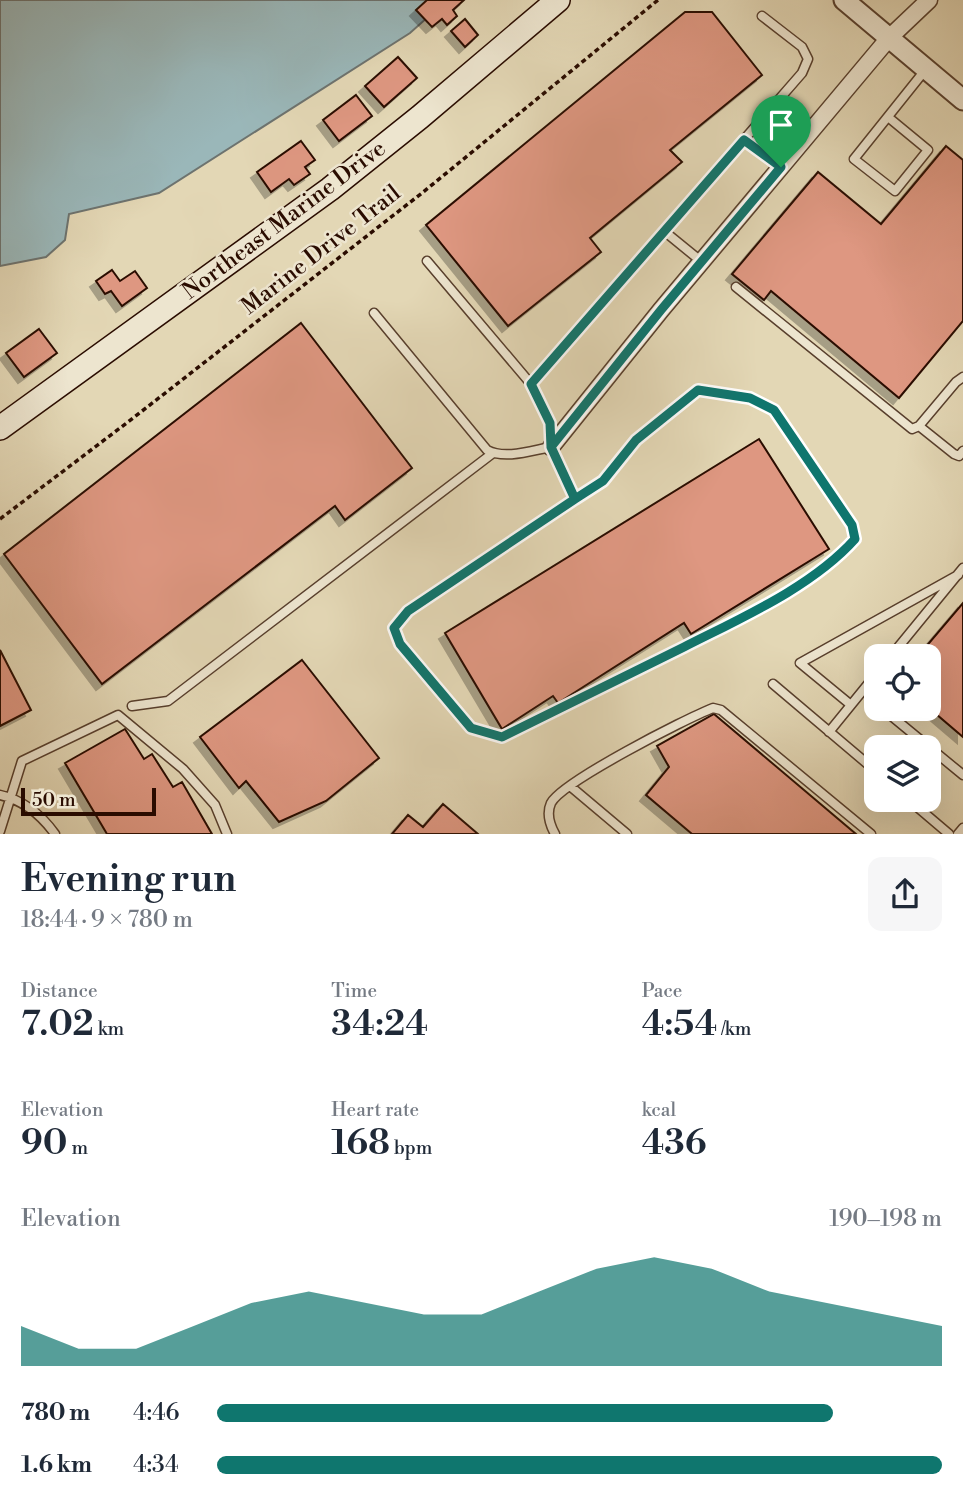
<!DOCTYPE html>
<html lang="en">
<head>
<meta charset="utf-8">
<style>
  body { margin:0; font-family:"Libre Bodoni",serif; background:#f6f6f7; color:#1f2937; height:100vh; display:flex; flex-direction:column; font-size:26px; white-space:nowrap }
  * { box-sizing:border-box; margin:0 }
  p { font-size:23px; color:#747a83 }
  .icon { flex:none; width:38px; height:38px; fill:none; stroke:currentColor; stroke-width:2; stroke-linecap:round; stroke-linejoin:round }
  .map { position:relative; height:834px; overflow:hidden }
  .side { display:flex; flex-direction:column; background:#fff; flex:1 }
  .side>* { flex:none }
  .fabs { position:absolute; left:864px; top:644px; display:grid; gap:14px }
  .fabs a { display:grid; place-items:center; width:77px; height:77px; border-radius:14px; background:#fff; box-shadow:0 7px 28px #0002; font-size:35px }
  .scale { position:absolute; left:21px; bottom:18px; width:135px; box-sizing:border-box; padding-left:7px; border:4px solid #2a0c00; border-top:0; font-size:19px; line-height:24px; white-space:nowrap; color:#2a0c00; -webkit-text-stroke:5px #ede5cf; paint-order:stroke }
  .pin { position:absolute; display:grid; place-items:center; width:60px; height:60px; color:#fff; margin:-72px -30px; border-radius:50% 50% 50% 0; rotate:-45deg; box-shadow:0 0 7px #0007 }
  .pin .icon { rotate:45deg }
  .round { display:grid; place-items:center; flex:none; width:74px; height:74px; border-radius:14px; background:#f6f6f7 }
  .summary { display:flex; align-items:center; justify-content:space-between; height:119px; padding:0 21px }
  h1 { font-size:38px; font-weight:600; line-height:52px }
  .figures { display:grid; grid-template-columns:repeat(3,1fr); gap:10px; height:119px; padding:7px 21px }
  .figures div { display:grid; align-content:center }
  .figures b { font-size:35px; font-weight:600 }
  .figures small { font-size:19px; font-weight:400 }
  .figures p { font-size:19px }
  .chart { height:196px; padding:14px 21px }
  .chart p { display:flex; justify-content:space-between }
  .chart svg { width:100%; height:126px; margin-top:7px; fill:#0f766e; opacity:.7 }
  ul { padding:0 21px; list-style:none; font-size:23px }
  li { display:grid; grid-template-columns:112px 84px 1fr; align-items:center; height:52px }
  li i { height:18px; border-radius:9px; background:#0f766e }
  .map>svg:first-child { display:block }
  .water { fill:#9ab7b9; stroke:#6d736f; stroke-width:2 }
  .building { fill:#de9781; stroke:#2a0c00; stroke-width:2; filter:url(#shadow) }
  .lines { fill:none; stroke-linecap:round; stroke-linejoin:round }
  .service-casing { stroke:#583f2d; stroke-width:11 }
  .minor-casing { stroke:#583f2d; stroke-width:19 }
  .tertiary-casing { stroke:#583f2d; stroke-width:23 }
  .secondary-casing { stroke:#2a0c00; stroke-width:26 }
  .path { stroke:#2a0c00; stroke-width:3.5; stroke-dasharray:5 3.5; stroke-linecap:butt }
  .service { stroke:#ede5cf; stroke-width:8 }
  .minor { stroke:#ede5cf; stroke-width:16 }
  .tertiary { stroke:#ede5cf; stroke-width:19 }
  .secondary { stroke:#ede5cf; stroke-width:23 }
  .route-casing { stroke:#fff; stroke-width:14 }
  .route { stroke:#0f766e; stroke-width:9 }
  .labels { text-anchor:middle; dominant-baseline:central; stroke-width:5; stroke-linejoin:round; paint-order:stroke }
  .street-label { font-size:23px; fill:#2a0c00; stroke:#ede5cf }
</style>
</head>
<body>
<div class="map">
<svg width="963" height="834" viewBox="0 0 963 834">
  <defs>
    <filter id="shadow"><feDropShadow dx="-6" dy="6" stdDeviation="0" flood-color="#0004"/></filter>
  </defs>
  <rect width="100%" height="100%" fill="#e3d7b5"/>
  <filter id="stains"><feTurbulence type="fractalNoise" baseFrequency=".00286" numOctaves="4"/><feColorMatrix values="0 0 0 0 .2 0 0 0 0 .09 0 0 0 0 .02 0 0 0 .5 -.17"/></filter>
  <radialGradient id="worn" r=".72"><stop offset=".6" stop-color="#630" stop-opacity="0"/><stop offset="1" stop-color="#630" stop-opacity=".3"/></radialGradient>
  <!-- water -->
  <path class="water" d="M0 0H447L410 33 159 193 69 214 65 240 46 257 0 266Z"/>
  <!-- building -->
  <path class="building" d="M427 0H464L453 10 457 16 447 25 442 19 432 27 416 10Z
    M685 12H712L762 75 670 150 682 162 590 238 601 252 508 326 426 225Z
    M465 19 478 35 465 47 451 31Z
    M398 57 417 78 384 107 365 86Z
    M356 95 372 116 339 141 323 120Z
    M301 141 315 160 305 167 310 174 294 185 289 179 271 192 257 172Z
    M946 146 963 160V321L899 398 771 291 764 300 732 274 818 172 881 224Z
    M112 270 120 281 135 271 147 288 122 306 111 291 105 294 96 281Z
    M301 323 412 468 345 520 335 506 102 684 4 554Z
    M39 329 57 353 24 377 6 353Z
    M759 439 829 549 691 634 684 623 558 703 553 696 502 729 445 633Z
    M963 603V737L929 708V656H918Z
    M0 650 31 710 0 726Z
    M302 660 379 758 326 801 279 822 246 781 239 788 200 737Z
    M714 714 856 834H692L646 795 669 767 657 746Z
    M125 729 144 759 152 754 173 787 182 782 212 834H107L65 763Z
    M443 804 478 834H392L408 815 423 827Z"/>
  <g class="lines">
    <defs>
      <path id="service" d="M888 117 928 150 895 191 854 159 926 69
        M744 140 781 167
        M664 231 702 262
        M427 261 531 384 550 423 551 447 575 499 408 611 394 628 400 644 471 728 502 737C563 707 623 677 684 647 741 618 812 587 855 539L852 525 774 409 750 398 698 390 636 440 603 481 575 499
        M736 287 912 429 919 426
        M374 313 487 450C505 460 533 450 551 447
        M963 377 956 382 919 426 954 454 959 456 963 451
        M531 384 802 73 808 59 802 47 762 16
        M891 656 963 568
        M773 684 877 772
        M851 705 800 663 958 575
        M132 706 168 701 493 453
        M889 714 963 775
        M829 732 877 673
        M570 786 627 834
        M0 795C23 800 42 816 55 834
        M909 800 949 834
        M0 831 22 761 118 715 183 769 215 805 227 834
        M555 834C550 825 546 814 551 803 562 782 685 719 713 708L721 710 871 834
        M958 834 963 828"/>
      <path id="minor" d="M551 447 661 310 889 38 929 0"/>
      <path id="tertiary" d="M844 0 963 100"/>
      <path id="secondary" d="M0 428 330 189 420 117 558 0"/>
    </defs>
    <!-- service casing -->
    <use href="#service" class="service-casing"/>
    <!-- minor casing -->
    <use href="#minor" class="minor-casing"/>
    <!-- tertiary casing -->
    <use href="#tertiary" class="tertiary-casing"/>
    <!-- secondary casing -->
    <use href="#secondary" class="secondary-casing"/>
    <!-- path -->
    <path class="path" d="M0 519 128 422 422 193 658 0"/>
    <!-- service -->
    <use href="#service" class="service"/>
    <!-- minor -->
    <use href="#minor" class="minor"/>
    <!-- tertiary -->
    <use href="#tertiary" class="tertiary"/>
    <!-- secondary -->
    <use href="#secondary" class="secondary"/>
  </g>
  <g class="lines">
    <defs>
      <path id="route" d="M781 167 744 140 531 384 550 423 551 447 575 499 408 611 394 628 400 644 471 728 502 737C563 707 623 677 684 647 741 618 812 587 855 539L852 525 774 410 750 398 698 390 636 440 603 481 575 499 551 447 661 310 781 167"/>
    </defs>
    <!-- route casing -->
    <use href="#route" class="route-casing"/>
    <!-- route -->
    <use href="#route" class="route"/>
  </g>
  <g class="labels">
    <!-- street labels -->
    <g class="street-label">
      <text transform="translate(284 220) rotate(-37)">Northeast Marine Drive</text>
      <text transform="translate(321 250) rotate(-38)">Marine Drive Trail</text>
    </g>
  </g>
  <rect width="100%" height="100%" filter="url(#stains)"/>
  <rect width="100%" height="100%" fill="url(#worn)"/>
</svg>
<div class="fabs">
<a><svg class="icon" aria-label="locate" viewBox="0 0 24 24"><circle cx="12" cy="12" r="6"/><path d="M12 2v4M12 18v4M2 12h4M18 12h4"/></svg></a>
<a><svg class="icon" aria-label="layers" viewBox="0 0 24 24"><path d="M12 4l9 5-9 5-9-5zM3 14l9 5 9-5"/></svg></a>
</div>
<div class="scale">50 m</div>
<div class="pin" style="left:781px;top:167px;background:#1e9e55"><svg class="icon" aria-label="arrive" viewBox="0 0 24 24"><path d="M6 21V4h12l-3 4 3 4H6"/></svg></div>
</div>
<section class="side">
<div class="summary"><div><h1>Evening run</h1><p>18:44 · 9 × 780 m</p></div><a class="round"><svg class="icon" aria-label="share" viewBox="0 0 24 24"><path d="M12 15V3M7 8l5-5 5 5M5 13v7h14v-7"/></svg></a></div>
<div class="figures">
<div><p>Distance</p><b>7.02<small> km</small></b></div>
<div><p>Time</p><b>34:24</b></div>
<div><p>Pace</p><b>4:54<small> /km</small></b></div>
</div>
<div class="figures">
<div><p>Elevation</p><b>90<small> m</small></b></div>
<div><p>Heart rate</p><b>168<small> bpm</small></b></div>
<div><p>kcal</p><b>436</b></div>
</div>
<div class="chart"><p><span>Elevation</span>190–198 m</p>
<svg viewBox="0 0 160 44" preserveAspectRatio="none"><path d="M0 44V30L10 38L20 38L30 30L40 22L50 18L60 22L70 26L80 26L90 18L100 10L110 6L120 10L130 18L140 22L150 26L160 30V44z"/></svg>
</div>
<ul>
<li><b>780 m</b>4:46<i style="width:85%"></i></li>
<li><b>1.6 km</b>4:34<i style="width:100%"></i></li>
</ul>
</section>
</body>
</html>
